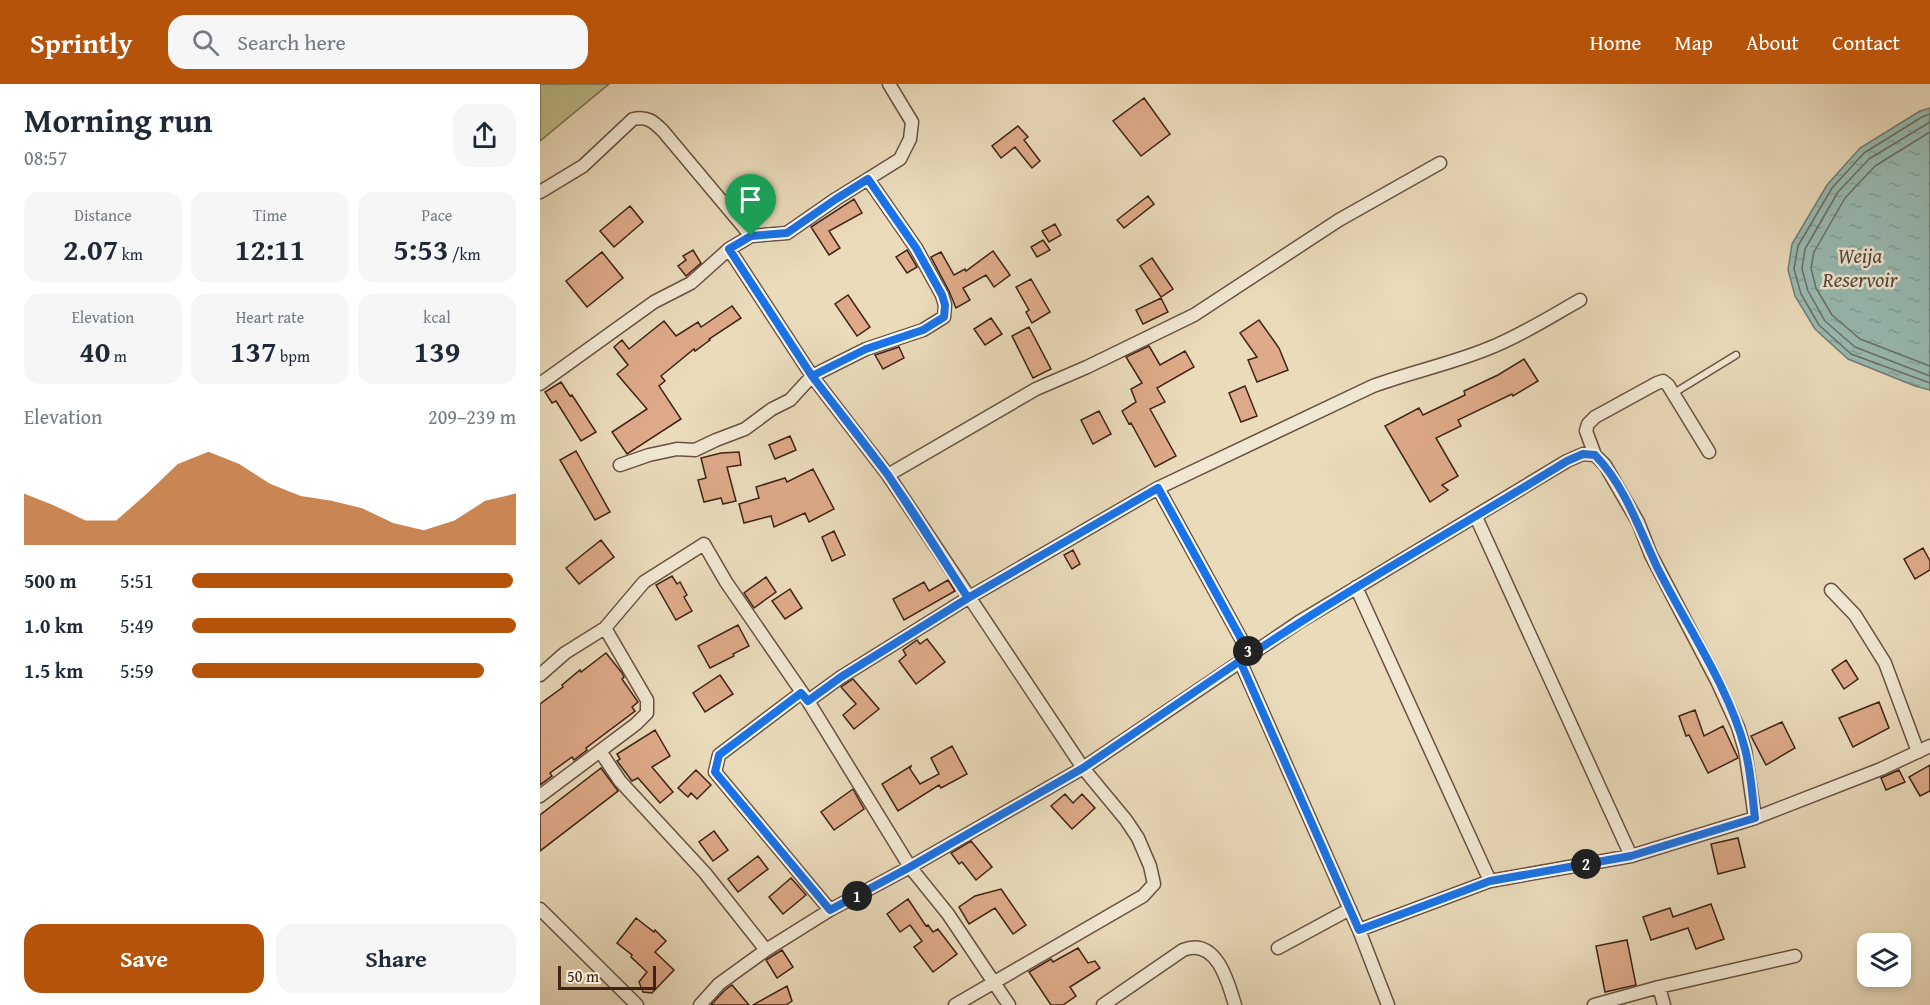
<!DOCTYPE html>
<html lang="en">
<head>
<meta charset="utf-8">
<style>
  body { margin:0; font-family:"Gentium Book Plus",serif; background:#f6f6f7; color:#1f2937; height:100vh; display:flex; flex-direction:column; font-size:22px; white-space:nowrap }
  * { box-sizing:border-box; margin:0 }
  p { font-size:20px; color:#747a83 }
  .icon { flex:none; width:33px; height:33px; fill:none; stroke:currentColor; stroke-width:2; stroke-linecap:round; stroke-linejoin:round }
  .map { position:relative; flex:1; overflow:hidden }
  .side { display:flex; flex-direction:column; background:#fff; width:540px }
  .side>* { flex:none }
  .controls { position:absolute; left:1317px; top:849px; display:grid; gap:12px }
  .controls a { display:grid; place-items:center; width:54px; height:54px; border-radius:12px; background:#fff; box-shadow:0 3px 9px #0003; font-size:30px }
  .scale { position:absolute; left:18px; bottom:15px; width:98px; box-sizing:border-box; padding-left:6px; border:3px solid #3f2317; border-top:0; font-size:16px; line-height:21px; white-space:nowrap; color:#3f2317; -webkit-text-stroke:4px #f1e8d3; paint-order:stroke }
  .pin { position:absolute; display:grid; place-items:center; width:51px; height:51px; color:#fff; margin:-62px -26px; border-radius:50% 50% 50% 0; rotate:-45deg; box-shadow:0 0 6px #0007 }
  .pin .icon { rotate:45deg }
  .km { position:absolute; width:30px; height:30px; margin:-15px; border-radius:50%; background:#222; color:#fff; font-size:16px; line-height:30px; text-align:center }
  .round { display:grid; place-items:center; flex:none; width:63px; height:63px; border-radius:18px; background:#f6f6f7 }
  .summary { display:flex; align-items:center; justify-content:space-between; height:102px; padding:0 24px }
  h1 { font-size:33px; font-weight:700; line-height:45px }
  .figures { display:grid; grid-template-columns:repeat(3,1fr); gap:9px; height:102px; padding:6px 24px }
  .figures div { display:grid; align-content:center; border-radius:15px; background:#f6f6f7; text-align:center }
  .figures b { font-size:30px; font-weight:700 }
  .figures small { font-size:16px; font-weight:400 }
  .figures p { font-size:16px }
  .chart { height:168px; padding:12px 24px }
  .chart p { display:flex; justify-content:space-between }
  .chart svg { width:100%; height:108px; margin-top:6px; fill:#b45309; opacity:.7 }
  .action { display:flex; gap:12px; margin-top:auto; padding:12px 24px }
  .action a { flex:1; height:69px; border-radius:18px; background:#b45309; color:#fff; font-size:24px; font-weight:700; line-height:69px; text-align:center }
  .action a+a { background:#f6f6f7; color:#1f2937 }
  ul { padding:0 24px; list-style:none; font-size:20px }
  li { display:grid; grid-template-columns:96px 72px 1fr; align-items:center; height:45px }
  li i { height:15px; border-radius:8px; background:#b45309 }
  header { display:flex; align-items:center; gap:36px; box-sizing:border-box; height:84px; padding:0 30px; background:#b45309; color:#fff }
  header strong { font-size:28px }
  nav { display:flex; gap:33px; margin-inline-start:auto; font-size:21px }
  .search { width:420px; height:54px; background:#f6f6f7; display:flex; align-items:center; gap:15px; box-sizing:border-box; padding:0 21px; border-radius:18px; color:#747a83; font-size:22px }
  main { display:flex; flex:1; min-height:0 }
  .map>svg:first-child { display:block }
  .garden { fill:#bdbe8c; stroke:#7e7052; stroke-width:1.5 }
  .water { fill:url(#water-ripples); stroke:#747e75; stroke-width:1.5 }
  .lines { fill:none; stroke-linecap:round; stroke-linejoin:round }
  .shore { stroke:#6c6f65; stroke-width:1.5 }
  .building { fill:#deaa89; stroke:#3f2317; stroke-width:1.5 }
  .lane-casing { stroke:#6a5140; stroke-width:9 }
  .street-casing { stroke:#6a5140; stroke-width:15 }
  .lane { stroke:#f1e8d3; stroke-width:6 }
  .street { stroke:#f1e8d3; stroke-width:12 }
  .route-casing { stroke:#fff; stroke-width:12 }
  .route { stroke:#1a73e8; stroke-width:8 }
  .labels { text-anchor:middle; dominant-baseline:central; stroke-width:5; stroke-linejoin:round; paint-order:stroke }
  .water-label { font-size:21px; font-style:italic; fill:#55493e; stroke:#f1e8d3 }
</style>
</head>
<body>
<header>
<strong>Sprintly</strong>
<div class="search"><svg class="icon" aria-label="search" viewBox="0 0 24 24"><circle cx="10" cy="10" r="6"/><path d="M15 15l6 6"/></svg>Search here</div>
<nav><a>Home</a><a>Map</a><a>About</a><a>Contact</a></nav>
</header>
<main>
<section class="side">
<div class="summary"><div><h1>Morning run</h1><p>08:57</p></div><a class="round"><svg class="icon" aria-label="share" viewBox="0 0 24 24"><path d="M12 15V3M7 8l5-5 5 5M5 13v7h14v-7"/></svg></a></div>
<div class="figures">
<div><p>Distance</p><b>2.07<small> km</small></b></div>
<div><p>Time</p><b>12:11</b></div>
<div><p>Pace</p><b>5:53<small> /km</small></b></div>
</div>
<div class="figures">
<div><p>Elevation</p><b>40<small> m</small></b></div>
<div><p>Heart rate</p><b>137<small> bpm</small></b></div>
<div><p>kcal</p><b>139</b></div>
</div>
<div class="chart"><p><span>Elevation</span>209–239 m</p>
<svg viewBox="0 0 160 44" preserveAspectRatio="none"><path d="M0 44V23L10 28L20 34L30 34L40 23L50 11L60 6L70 11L80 19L90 24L100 26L110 29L120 35L130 38L140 34L150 26L160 23V44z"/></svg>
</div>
<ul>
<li><b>500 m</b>5:51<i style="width:99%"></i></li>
<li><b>1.0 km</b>5:49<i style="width:100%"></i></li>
<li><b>1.5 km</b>5:59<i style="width:90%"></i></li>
</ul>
<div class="action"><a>Save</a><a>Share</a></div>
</section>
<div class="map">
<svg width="1390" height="921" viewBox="0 0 1390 921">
  <defs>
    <pattern id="water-ripples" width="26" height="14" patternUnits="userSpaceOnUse" patternTransform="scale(1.5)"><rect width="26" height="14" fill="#98bbb3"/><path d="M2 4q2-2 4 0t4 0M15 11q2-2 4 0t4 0" fill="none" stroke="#84a099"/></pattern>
  </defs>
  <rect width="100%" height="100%" fill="#eadbbb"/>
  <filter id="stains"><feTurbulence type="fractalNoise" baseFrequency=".00333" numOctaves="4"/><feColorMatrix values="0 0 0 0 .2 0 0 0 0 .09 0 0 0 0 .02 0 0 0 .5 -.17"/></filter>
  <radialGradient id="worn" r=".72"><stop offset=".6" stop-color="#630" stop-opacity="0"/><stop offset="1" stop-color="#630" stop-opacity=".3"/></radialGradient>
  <!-- garden -->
  <path class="garden" d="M0 0H69L0 57Z"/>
  <!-- water -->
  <path class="water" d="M1390 24V306L1375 302 1308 275 1275 245 1255 212 1248 186 1252 160 1287 101 1320 64 1380 27Z"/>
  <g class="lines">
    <!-- shore -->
    <path class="shore" d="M1390 30 1382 33 1324 69 1292 104 1258 162 1254 185 1261 210 1279 241 1311 270 1390 299
      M1390 38 1329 75 1298 108 1265 165 1262 185 1268 207 1285 237 1315 263 1390 292
      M1390 48 1335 82 1305 114 1274 168 1271 184 1276 204 1292 231 1320 255 1390 282"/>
  </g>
  <!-- building -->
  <path class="building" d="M604 14 630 50 601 72 573 37Z
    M478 42 488 53 484 56 500 77 492 84 475 63 461 74 452 62Z
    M608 112 614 120 584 144 577 136Z
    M314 115 322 129 289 147 300 164 289 171 271 143Z
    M90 122 103 138 74 163 60 147Z
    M515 140 521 151 509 158 502 147Z
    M503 156 510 166 497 173 491 163Z
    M153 166 161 179 146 192 138 182 146 176 143 172Z
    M367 166 377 183 367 189 356 173Z
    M453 167 470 191 454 203 446 191 423 204 430 216 416 224 409 207 391 173 401 168 414 191 425 185 426 187Z
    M62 168 83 194 47 223 26 197Z
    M612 174 633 205 621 213 600 182Z
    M491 195 510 228 492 239 486 228 489 226 476 203Z
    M308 211 330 243 317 252 295 220Z
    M621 214 628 228 603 240 596 226Z
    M192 222 201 234 169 255 170 256 155 267 154 265 121 292 125 297 119 302 141 335 87 370 72 348 107 325 77 290 88 281 74 263 82 256 89 265 124 237 136 252 158 238 161 243Z
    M451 234 462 250 445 261 434 245Z
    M719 236 739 264 748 286 717 298 708 276 717 273 700 249Z
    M489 243 511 285 493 294 472 252Z
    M609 262 620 281 645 267 654 283 617 304 625 318 610 325 636 372 615 383 591 339 589 340 582 327 596 318 591 305 602 299 586 273Z
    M359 263 364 274 343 285 335 271Z
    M984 275 998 297 973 312 972 310 918 336 921 342 896 354 918 392 902 401 908 406 890 418 845 342 879 324 883 331 925 311 924 307 958 291Z
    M21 298 30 312 32 311 56 348 41 357 16 317 12 319 5 308Z
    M705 302 717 332 701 338 689 309Z
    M559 327 571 350 553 360 541 336Z
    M250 352 256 366 235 375 229 361Z
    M36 367 70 428 55 436 20 376Z
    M199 368 201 381 187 383 196 417 183 420 181 414 164 418 158 396 166 394 161 374 181 369Z
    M273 385 294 425 269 438 265 429 234 443 231 432 204 439 199 420 219 414 216 403 245 394 247 398Z
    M294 447 305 471 292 477 282 453Z
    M61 456 74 473 39 500 26 484Z
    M1383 464 1390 477V486L1375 495 1364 475Z
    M533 466 540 480 532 485 524 471Z
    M132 492 137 500 140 498 147 511 144 513 152 527 136 536 116 501Z
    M226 493 236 508 214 524 204 509Z
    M408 496 415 507 364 536 353 515 384 498 389 507Z
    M250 505 262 524 245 535 232 517Z
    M198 541 209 562 193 570 194 572 170 584 158 562Z
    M387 555 405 578 376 600 359 577 366 571 363 566 377 556 380 560Z
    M66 569 82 589 84 593 82 595 98 618 92 623 95 627 46 664 47 666 34 676 32 673 10 689 12 692 0 701V620L23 603 22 601 40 586 41 588Z
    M1306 576 1318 595 1304 605 1292 586Z
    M180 591 193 610 165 628 153 609Z
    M313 595 339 625 314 645 303 631 316 620 301 603Z
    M1339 618 1349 644 1313 663 1299 634Z
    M1155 626 1164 652 1183 642 1198 674 1168 689 1149 651 1146 652 1139 632Z
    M1242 638 1255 664 1226 681 1211 652Z
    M115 646 130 672 112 683 133 708 120 719 98 694 92 697 77 677 80 675 77 670Z
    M412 662 427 690 401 704 399 701 358 727 342 700 371 682 370 685 380 700 399 690 391 674Z
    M1390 681V707L1380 712 1369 693Z
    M61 684 78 707 0 767V731Z
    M156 686 171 701 157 715 151 709 148 713 138 704Z
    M1359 686 1365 698 1346 706 1341 694Z
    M313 705 324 725 294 746 281 728Z
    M525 710 533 719 542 710 555 724 532 745 511 722Z
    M174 747 188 766 173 777 159 758Z
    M1198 754 1205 783 1178 790 1171 760Z
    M431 757 452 783 436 796 422 778 419 780 411 769Z
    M218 772 228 785 198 808 188 795Z
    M251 794 266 811 243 830 229 813Z
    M461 805 486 841 473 850 455 824 429 840 419 823 435 812Z
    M368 815 386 842 388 841 393 848 398 845 417 870 393 888 374 863 382 857 370 841 360 848 347 830Z
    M1171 820 1184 855 1156 865 1148 844 1111 856 1103 833 1130 824 1133 833Z
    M96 834 114 848 115 846 126 857 115 868 134 886 112 909 103 908 99 898 107 888 91 873 92 871 77 859Z
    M1087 856 1096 901 1065 908 1056 862Z
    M538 864 548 879 555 877 560 884 530 903 536 912 523 921H511L489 888 511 875 513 878Z
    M242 866 253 883 237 894 226 876Z
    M192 901 209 921H171L185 906Z
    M247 902 252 917 246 921H213Z"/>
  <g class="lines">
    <defs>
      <path id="lane" d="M1134 309 1196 271"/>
      <path id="street" d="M0 108 43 82 93 35C107 32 113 37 123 47L211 152
        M189 165 272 292 348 391 543 684 586 736 598 754 610 782 614 800 603 812 415 921
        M0 300 114 218 151 199 189 165 211 152 247 149 296 115 360 75 370 55 372 38 349 0
        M1169 368 1128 301 1123 297 1117 299 1055 333 1048 340 1046 347 1055 371 1065 381 1098 438 1111 471 1177 597 1198 643 1205 666 1215 734
        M80 381 109 371 137 365 155 366 176 356 205 345 232 325 250 316 272 292 326 265 383 246 404 233 405 221 402 211 376 164 328 95
        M348 391 496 305 547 283 654 231 799 136 900 79
        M618 404 710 571
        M936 433 1091 772
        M816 503 950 797
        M1291 506 1315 531 1345 579 1378 668
        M700 577 819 846 848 921
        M0 591 25 569 65 544 104 498 164 460 186 498 268 617 370 783 408 830 469 921
        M261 609 179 671 175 688 290 826
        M268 617 301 593 428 514 618 404 833 302C871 288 910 280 947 265 980 252 1010 233 1040 216
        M60 667 80 697 165 789 226 866
        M0 712 96 640 107 629V616L65 544
        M0 825 97 921
        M819 846 950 797 1091 772 1215 734 1341 685 1390 662
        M738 864 810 825
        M1119 903 1255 872
        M160 921 179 900 226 866 290 826 370 783 543 684 759 538 1027 377 1043 370 1055 371
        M563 921 643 866C676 853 688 897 695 921
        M1054 921 1119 903 1124 921"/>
    </defs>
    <!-- lane casing -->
    <use href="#lane" class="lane-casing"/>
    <!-- street casing -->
    <use href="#street" class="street-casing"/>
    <!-- lane -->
    <use href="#lane" class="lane"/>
    <!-- street -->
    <use href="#street" class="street"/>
  </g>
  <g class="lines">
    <defs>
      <path id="route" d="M211 152 189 165 272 292 348 391 428 514 301 593 268 617 261 609 179 671 175 688 290 826 370 783 543 684 700 577 819 846 950 797 1091 772 1215 734C1212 711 1211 687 1205 665 1189 603 1146 541 1117 483 1099 445 1085 402 1055 371L1043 370 1027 377C922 442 813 502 710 571L618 404 428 514C401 473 376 430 347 390 323 357 297 325 272 292L326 265 383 246 404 233 405 221 402 211 376 164 328 95 296 115 247 149 211 152"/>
    </defs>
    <!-- route casing -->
    <use href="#route" class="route-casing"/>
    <!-- route -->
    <use href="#route" class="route"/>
  </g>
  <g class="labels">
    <!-- water labels -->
    <g class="water-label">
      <text x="1320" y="171">Weija<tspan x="1320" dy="24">Reservoir</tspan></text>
    </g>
  </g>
  <rect width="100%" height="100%" filter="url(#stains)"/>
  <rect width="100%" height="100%" fill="url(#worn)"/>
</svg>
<div class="controls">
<a><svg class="icon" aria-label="layers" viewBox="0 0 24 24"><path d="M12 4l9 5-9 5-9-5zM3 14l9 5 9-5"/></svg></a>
</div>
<div class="scale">50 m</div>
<div class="pin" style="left:211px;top:152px;background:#1e9e55"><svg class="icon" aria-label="arrive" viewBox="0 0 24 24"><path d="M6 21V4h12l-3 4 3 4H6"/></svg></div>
<b class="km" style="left:317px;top:812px">1</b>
<b class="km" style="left:1046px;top:780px">2</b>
<b class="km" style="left:708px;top:567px">3</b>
</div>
</main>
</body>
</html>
